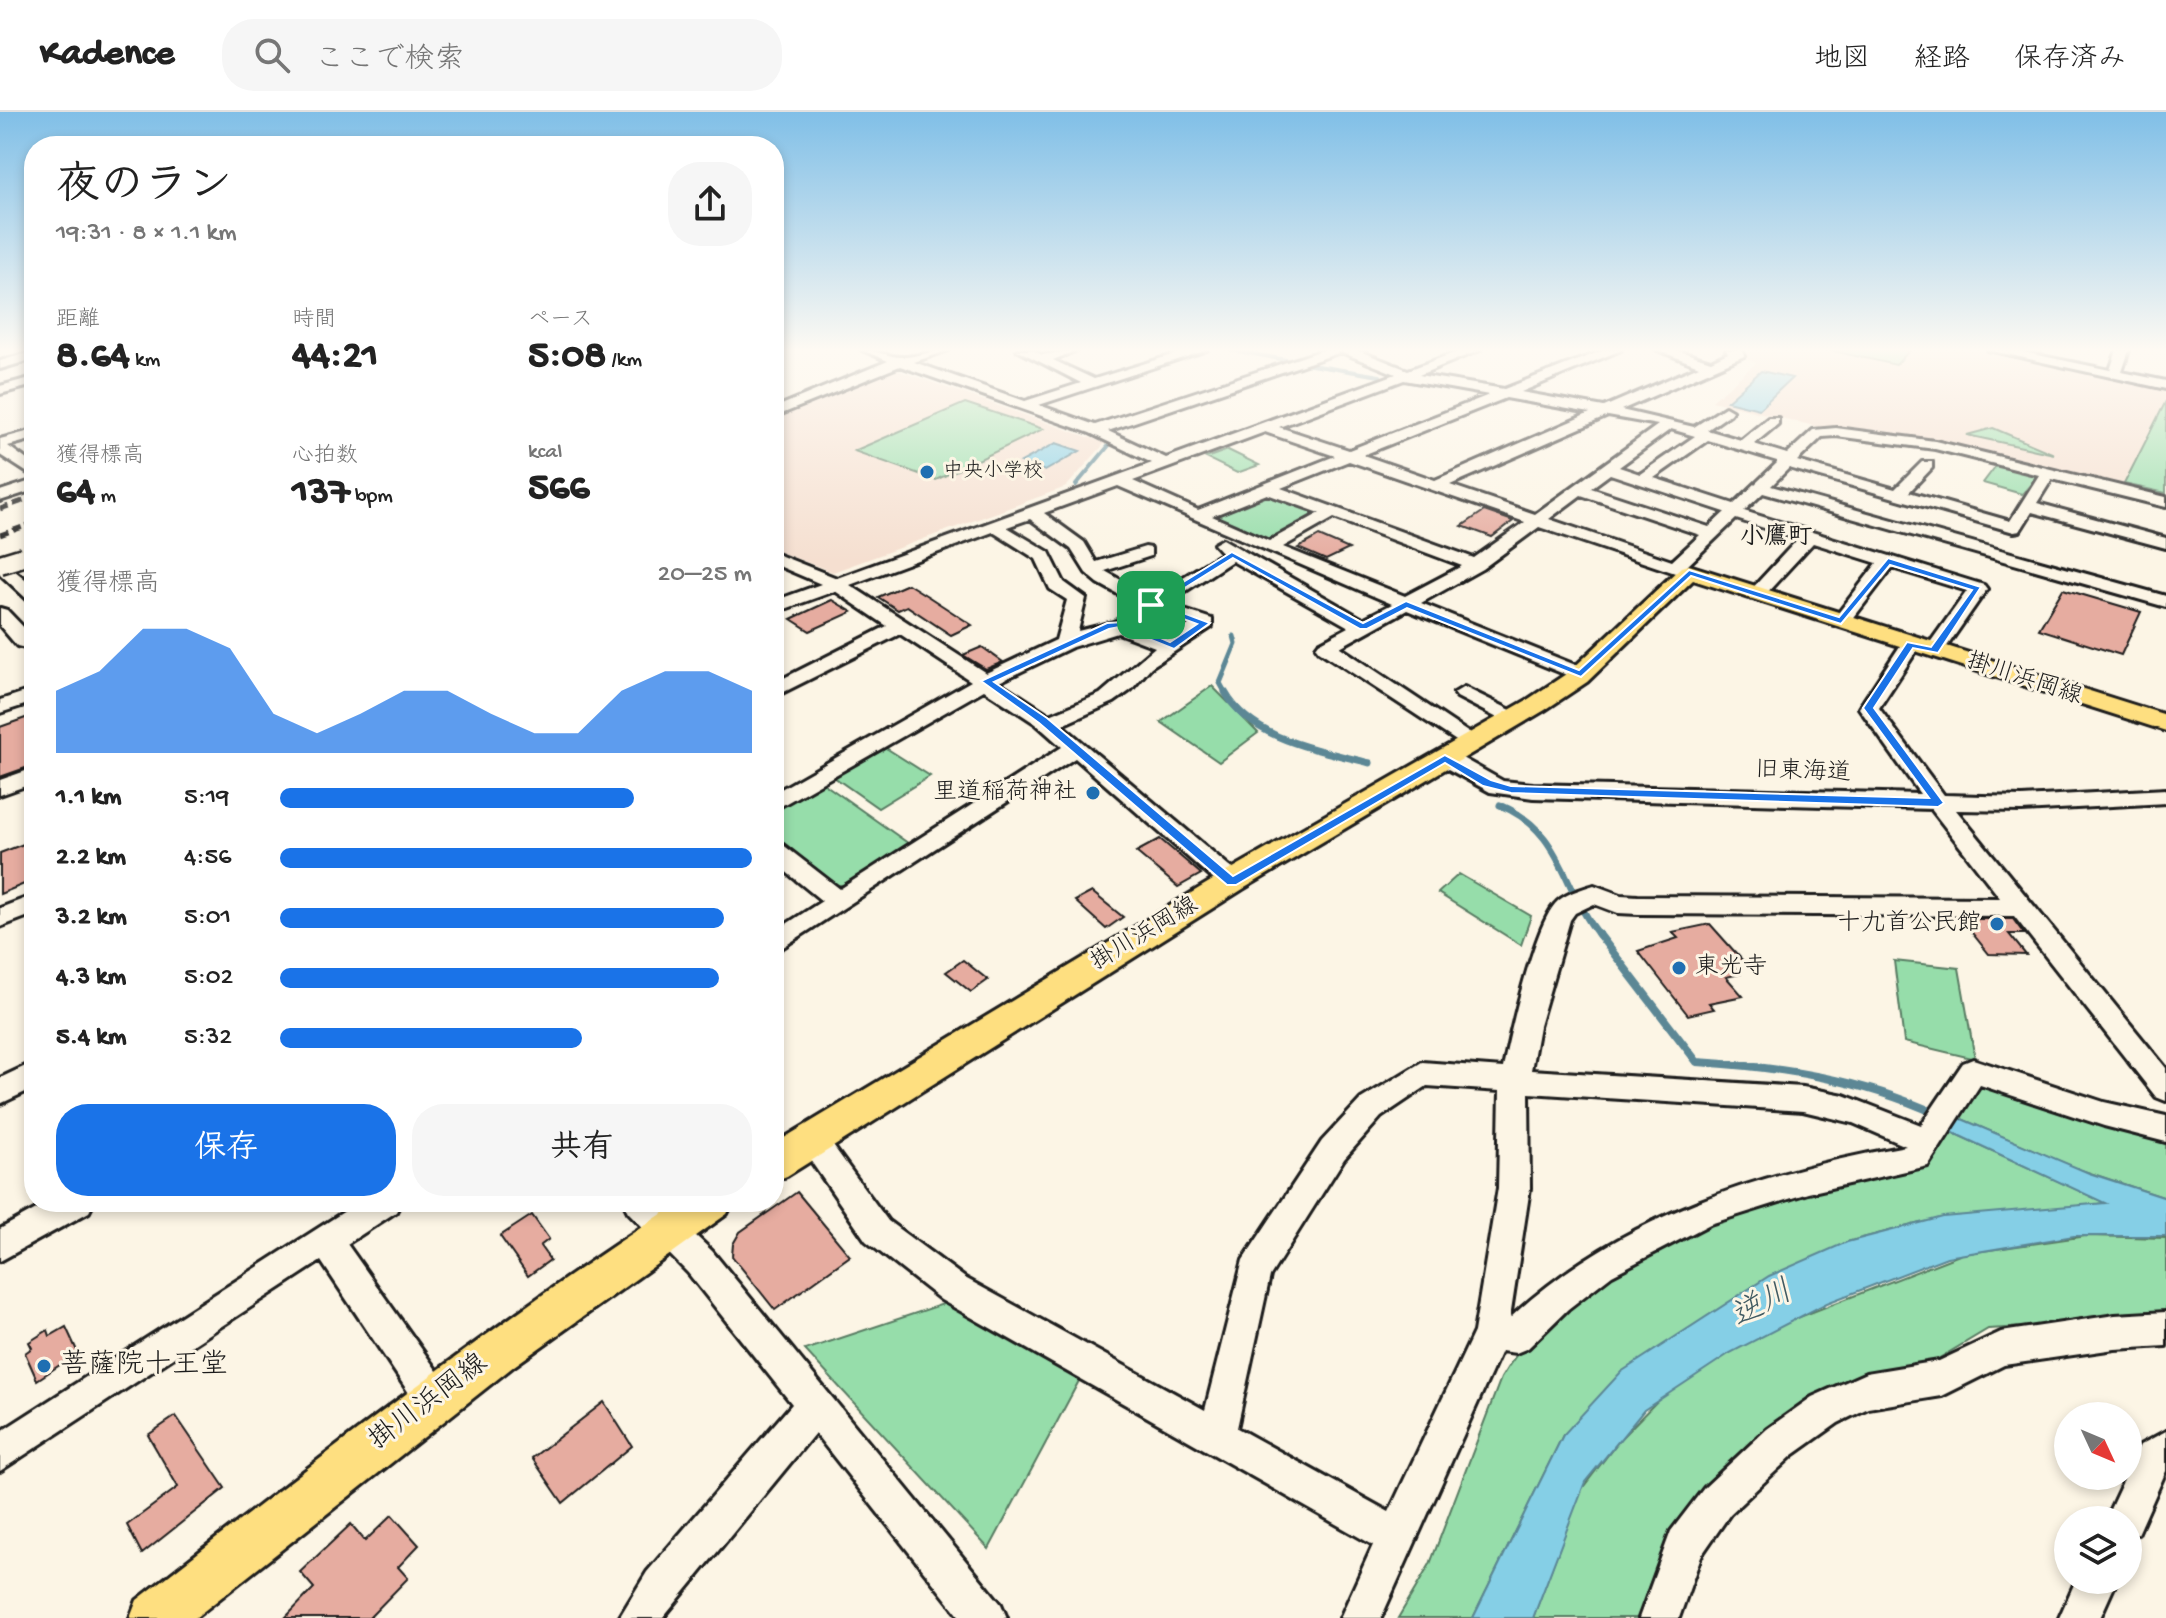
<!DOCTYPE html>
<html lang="ja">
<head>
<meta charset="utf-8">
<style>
  body { margin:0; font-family:"Gochi Hand","Klee One",sans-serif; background:#f6f6f6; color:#222; height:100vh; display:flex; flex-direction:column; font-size:30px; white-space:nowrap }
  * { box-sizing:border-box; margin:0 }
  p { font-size:26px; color:#767676 }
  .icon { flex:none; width:44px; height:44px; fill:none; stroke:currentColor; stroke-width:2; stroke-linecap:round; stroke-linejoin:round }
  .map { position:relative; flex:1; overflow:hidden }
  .side { position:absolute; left:24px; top:24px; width:760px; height:1076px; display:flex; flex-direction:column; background:#fff; border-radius:32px; box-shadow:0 4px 12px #0003 }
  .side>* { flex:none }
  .needle { width:52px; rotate:134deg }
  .controls { position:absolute; left:2054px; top:1290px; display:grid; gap:16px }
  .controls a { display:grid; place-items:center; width:88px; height:88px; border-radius:50%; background:#fff; box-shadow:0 4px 12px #0003; font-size:40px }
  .pin { position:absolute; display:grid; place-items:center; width:68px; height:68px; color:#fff; margin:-34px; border-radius:16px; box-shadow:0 4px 12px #0006 }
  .round { display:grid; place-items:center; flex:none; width:84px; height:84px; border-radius:32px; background:#f6f6f6 }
  .summary { display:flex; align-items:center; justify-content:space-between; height:136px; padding:0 32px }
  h1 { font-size:44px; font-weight:700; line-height:60px }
  .figures { display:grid; grid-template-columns:repeat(3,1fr); gap:12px; height:136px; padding:8px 32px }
  .figures div { display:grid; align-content:center }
  .figures b { font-size:40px; font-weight:700 }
  .figures small { font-size:22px; font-weight:400 }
  .figures p { font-size:22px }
  .chart { height:224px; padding:16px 32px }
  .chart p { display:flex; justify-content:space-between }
  .chart svg { width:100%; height:144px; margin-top:8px; fill:#1a73e8; opacity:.7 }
  .primary-button { display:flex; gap:16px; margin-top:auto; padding:16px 32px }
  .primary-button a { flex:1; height:92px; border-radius:32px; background:#1a73e8; color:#fff; font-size:32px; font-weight:700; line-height:92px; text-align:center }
  .primary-button a+a { background:#f6f6f6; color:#222 }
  ul { padding:0 32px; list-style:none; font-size:26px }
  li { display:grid; grid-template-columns:128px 96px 1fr; align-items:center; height:60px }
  li i { height:20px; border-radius:10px; background:#1a73e8 }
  header { display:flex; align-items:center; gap:48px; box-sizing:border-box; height:112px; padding:0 40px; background:#fff; border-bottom:2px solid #e0e0e0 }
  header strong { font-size:38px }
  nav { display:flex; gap:44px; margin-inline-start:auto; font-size:28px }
  .search { width:560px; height:72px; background:#f6f6f6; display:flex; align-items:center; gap:20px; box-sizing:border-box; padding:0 28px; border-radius:32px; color:#767676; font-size:30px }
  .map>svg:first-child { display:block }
  .built { fill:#f5dfd0 }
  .green { fill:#96ddaa; stroke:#597c63; stroke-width:2 }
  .water { fill:#85cfe6; stroke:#5b8795; stroke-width:2 }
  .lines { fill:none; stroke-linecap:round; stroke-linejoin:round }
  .stream-far3 { stroke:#5b8795; stroke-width:4 }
  .stream-far2 { stroke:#5b8795; stroke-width:5 }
  .stream-far1 { stroke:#5b8795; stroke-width:7 }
  .stream { stroke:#5b8795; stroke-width:8 }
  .building { fill:#e6aca0; stroke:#1c1c1c; stroke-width:2 }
  .minor-casing { stroke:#1c1c1c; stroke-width:6 }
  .major-casing { stroke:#1c1c1c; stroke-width:6 }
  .minor { fill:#fcf5e5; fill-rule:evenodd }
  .major { fill:#fedf80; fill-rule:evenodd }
  .rail-far1 { stroke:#1c1c1c; stroke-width:4; stroke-dasharray:7 4; stroke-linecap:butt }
  .rail { stroke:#1c1c1c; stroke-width:5; stroke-dasharray:9 5; stroke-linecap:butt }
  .minor-bridge-casing { stroke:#1c1c1c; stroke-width:23; stroke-linecap:butt }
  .minor-bridge { stroke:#fcf5e5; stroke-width:18 }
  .route { fill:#1a73e8; stroke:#fff; stroke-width:2; fill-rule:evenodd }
  .poi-dot { fill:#1f6fb2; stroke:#fcf5e5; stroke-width:3 }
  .labels { text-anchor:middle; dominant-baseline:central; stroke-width:6; stroke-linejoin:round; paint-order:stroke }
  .far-poi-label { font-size:20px; fill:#1c1c1c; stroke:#fcf5e5; text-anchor:start }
  .far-quarter-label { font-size:24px; font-weight:bold; fill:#1c1c1c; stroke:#fcf5e5 }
  .street-label { font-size:24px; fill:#1c1c1c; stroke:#fcf5e5 }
  .poi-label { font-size:24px; fill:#1c1c1c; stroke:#fcf5e5; text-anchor:end }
  .near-poi-label { font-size:28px; fill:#1c1c1c; stroke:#fcf5e5; text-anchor:start }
  .near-street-label { font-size:28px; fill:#1c1c1c; stroke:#fcf5e5 }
  .near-water-label { font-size:32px; font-style:italic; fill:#415b63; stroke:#fcf5e5 }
</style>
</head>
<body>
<header>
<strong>Kadence</strong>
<div class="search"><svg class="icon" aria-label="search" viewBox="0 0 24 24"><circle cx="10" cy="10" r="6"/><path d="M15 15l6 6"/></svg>ここで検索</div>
<nav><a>地図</a><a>経路</a><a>保存済み</a></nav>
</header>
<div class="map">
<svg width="2166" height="1506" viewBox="0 0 2166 1506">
  <rect width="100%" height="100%" fill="#fcf5e5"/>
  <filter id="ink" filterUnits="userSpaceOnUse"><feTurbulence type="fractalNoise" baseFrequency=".0125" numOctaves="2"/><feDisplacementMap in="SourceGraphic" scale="16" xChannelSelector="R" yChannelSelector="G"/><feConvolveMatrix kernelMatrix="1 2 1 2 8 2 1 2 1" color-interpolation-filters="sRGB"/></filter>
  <g filter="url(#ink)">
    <!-- built -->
    <path class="built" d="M1725 238H1983L2166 276V387L2046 357 1827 317 1712 289 1756 251Z
      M894 257 1105 331 1066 375 833 460 774 438V306Z"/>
    <!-- green -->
    <path class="green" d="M1829 238H1910L1896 253Z
      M2166 289V381L2124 372Z
      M965 291 1043 317 936 368 854 339Z
      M1993 316 2054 342 1967 323Z
      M1228 338 1259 353 1237 361 1206 346Z
      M1998 351 2041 361 2022 382 1983 371Z
      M1266 381 1321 399 1322 402 1274 430H1266L1213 405Z
      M1137 491 1198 511 1169 532 1113 508Z
      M1212 574 1258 621 1219 650 1161 610Z
      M886 636 930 664 878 696 834 665Z
      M823 671 912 734 851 773H837L774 724V699Z
      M1459 762 1531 804 1521 833 1438 781Z
      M1894 849 1959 856 1975 947 1904 930Z
      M1989 972 2126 1020 2166 1029V1086L2078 1057 1957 1005 1974 975Z
      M1947 1018 2106 1091 1920 1111 1847 1130 1563 1323 1473 1506H1398L1430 1452 1501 1266C1542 1194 1643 1136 1717 1103 1745 1090 1776 1085 1805 1075 1852 1056 1899 1037 1947 1018Z
      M2086 1124 2166 1126V1207L1988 1217 1926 1254 1858 1263 1787 1302 1704 1382 1650 1471 1638 1506H1533L1581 1378 1621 1326 1664 1282 1761 1220 1962 1142Z
      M952 1189 1081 1265 989 1437 805 1238Z"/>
    <!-- water -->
    <path class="water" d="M1761 259 1792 266 1759 297 1727 289Z
      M1056 331 1080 339 1045 359 1021 350Z
      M1957 1005 2089 1061 2166 1086V1124H2074L1947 1145 1827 1191 1730 1241 1644 1298 1585 1370 1533 1506H1473L1563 1323 1621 1260 1769 1164 1847 1130 1943 1105 2105 1091 1947 1018Z"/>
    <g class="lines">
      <!-- stream-far3 -->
      <path class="stream-far3" d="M1232 238 1286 248
        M1305 252 1380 264
        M901 255 971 279
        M1076 373 1111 331 1081 318"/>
      <!-- stream-far2 -->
      <path class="stream-far2" d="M1226 582 1220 571 1236 532 1234 524"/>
      <!-- stream-far1 -->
      <path class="stream-far1" d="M1225 580C1252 629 1321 638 1370 651
        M1500 693C1563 719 1561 774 1599 823"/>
      <!-- stream -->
      <path class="stream" d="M1598 821 1697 950C1781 955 1860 967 1937 1002"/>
    </g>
    <!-- building -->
    <path class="building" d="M1484 399 1513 409 1492 425 1462 414Z
      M1319 424 1349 437 1326 448 1298 436Z
      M908 472 929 485 972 513 951 523 907 494 898 498 878 485Z
      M2063 477 2141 500 2121 543 2039 517Z
      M832 488 852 500 810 519 791 507Z
      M982 535 1003 550 986 557 963 543Z
      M34 603V653L0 665V615Z
      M1160 727 1201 762 1178 775 1136 740Z
      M34 728V768L0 782V741Z
      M1092 780 1123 805 1106 817 1075 789Z
      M1961 807H2013L2024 822H2009L2026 843 1989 842Z
      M1710 812 1743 849 1731 852 1740 862 1726 865 1743 884 1709 891 1714 897 1688 903 1638 839 1678 826 1672 820Z
      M963 848 988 868 971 880 946 860Z
      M797 1080 850 1144 775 1198 732 1144 733 1132 740 1120Z
      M532 1103 549 1127 540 1134 550 1148 528 1164 500 1124Z
      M66 1215 78 1241 37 1268 25 1241 32 1236 29 1230 48 1218 50 1224Z
      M604 1290 632 1334 563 1391 532 1346Z
      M176 1304 225 1376 142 1442 127 1413 178 1375 148 1323Z
      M392 1403 419 1433 398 1455 408 1466 369 1506H285L314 1476 300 1460 351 1412 365 1429Z"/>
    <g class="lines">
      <defs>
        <path id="minor" d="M862 238C876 238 889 245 902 245 917 245 933 238 949 238L914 250 1025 289 1081 271 1017 238H1033L1042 243 1077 238 1053 248 1094 267 1188 238H1207L1039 293 1095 313 1323 238H1357L1408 258 1462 238H1480L1419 263 1504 277 1604 238H1621L1521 280 1604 295 1699 254 1657 238H1676L1711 249 1728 241 1726 238H1743L1744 244 1621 298 1694 315 1725 295 1732 299 1730 302 1707 318 1741 328 1768 306H1778V312L1754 332 1787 342 1813 318 1836 316 1935 329 2166 385V395L2052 367 2037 391 2166 426V436L2032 400 2020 419 2014 420 1789 356 1771 374 2166 484V495L1763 381 1744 399 1984 473 1987 477 1941 543 1934 545 1924 539 1967 479 1892 456 1848 513 1841 515 1832 509 1877 451 1813 431 1762 486 1756 487 1747 482 1798 427 1736 407 1687 454 1696 460 1687 465 1539 415 1482 457 1421 491 1588 558 1591 562 1588 566H1574L1407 498 1340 535 1478 627 1481 632 1470 638 1319 539 1316 535 1319 531 1349 515 1232 449 1166 492 1212 507V515L1151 555 1131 578 1114 590 1062 613 1241 764 1244 770 1241 776H1223L1075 646 774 841V820L822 789 774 750V730L782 732 840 777 1062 635 1036 612 984 578 774 698V681L971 569 900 522 774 585V571L887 514 835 479 774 501V489L821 472 774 452V441L837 466 1152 351 1090 321 900 254 774 305V296L888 249ZM1341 240 1396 262 1166 346 1108 319ZM1404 268 1489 283 1349 338 1279 315ZM1506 286 1590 301 1435 368 1363 343ZM1608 304 1658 313 1535 402 1450 373ZM1671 317 1695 324 1640 362 1619 355ZM1265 320 1335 344 1198 398 1133 369ZM1836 324 1935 337 2039 363 2010 409 1909 380 1932 356V350H1922L1895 377 1797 349 1822 325ZM1708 328 1777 349V351L1734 392 1654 366ZM1349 349 1525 410 1474 446 1281 376ZM1610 362 1725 400 1709 415 1591 376ZM1118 374 1392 492 1363 507 1223 427 1214 432 1222 441 1151 485 1105 459 1151 444V436L1145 435 1096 450 1084 430 1044 401ZM1267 382 1320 401 1269 429 1212 404ZM1581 383 1700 423 1672 449 1549 407ZM1334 406 1462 454 1405 484 1283 435ZM1030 407 1071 437 1086 461 1098 471 1145 497 1190 512 1168 527 1118 509 1078 519 1086 486 1064 470 1049 440 1007 415ZM993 420 1036 447 1050 477 1067 488 1056 528 986 561 850 473ZM1118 521 1155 535 1100 582 1050 603 999 570 1072 535Z
          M1988 238H2013L2110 258 2117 238H2129L2122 260 2166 269V277Z
          M34 239V247L0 257V249Z
          M34 265V273L0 282V274Z
          M34 318V327L8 334 34 353V365L0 343V327Z
          M34 368V378L0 389V379Z
          M0 447 34 474V489L28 488 0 462Z
          M0 496 7 498 34 526V538L17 534 0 514Z
          M1911 526 1921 532 1879 596 1944 683 2022 685 2166 677V691L2022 699 1956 698 2166 956V989L2156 985 2014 804 1638 802 1618 801 1594 792 1575 801 1570 808 1539 914 1531 958 1803 975 1844 983 1921 1013 1963 951 1973 947 2104 990 2166 1004V1030L2104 1014 1980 973 1928 1054 1808 1081 1710 1112 1612 1163 1568 1197 1528 1236 1516 1241 1501 1239 1381 1506H1340L1373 1433 941 1188 866 1129 797 1029 801 1020 812 1016 823 1020 888 1109 965 1166 1205 1298 1243 1148 1322 1029 1361 987 1422 950 1503 956C1510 921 1534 816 1555 792 1563 782 1582 777 1594 773L1621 783 1638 784 2000 786 1931 697 1533 686 1490 680 1437 651 1434 646 1437 641H1453L1503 669 1533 672 1920 682 1859 596 1904 528ZM1427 974 1500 979 1498 1076 1474 1220 1389 1400 1237 1316 1270 1164 1344 1047 1381 1005ZM1529 981 1803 999 1853 1011 1906 1034C1761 1060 1620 1103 1510 1206L1530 1076Z
          M1464 575 1521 603 1524 607 1514 613 1507 611 1457 585 1454 581Z
          M34 577V590L0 601V588Z
          M34 656V671L0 683V668Z
          M34 783V802L0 815V796Z
          M34 950V976L0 992V966Z
          M49 1090H94L89 1100 0 1149V1117Z
          M359 1090H401L396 1100 347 1132 447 1273 452 1286 447 1299 434 1304 421 1299 321 1149 0 1359V1320Z
          M623 1090H660L712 1139 1001 1492 1007 1506H961L815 1321 663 1506H619L647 1460 792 1292 688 1161 628 1100Z
          M2166 1200V1234L2115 1237 2004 1253 1942 1284 1868 1296 1838 1311 1793 1343 1730 1402 1701 1444 1679 1506H1639L1671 1419 1704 1376 1767 1317 1812 1285 1866 1261 1939 1249 2001 1220 2115 1203Z
          M2166 1319V1359L2138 1422 2128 1425V1408H2105L2140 1333Z
          M2076 1468H2117L2100 1506H2059Z"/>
        <path id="major" d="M1689 453 2166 603V619L1693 468 1587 570 1545 598 1243 777 787 1064 774 1069V1032L1221 763 1527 588 1569 560 1681 455Z
          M680 1090H733L727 1102 514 1254 195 1506H130L137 1488C315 1350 491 1212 680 1090Z"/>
      </defs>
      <!-- minor casing -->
      <use href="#minor" class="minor-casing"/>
      <!-- major casing -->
      <use href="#major" class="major-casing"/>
      <!-- minor -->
      <use href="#minor" class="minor"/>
      <!-- major -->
      <use href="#major" class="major"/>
      <!-- rail-far1 -->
      <path class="rail-far1" d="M17 391 34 385"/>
      <!-- rail -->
      <path class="rail" d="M0 397 23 389
        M0 423 34 411"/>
      <defs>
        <path id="minor-bridge" d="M0 452 23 445"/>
      </defs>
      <!-- minor-bridge casing -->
      <use href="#minor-bridge" class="minor-bridge-casing"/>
      <!-- minor-bridge -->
      <use href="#minor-bridge" class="minor-bridge"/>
    </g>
  </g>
  <!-- sky -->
  <linearGradient id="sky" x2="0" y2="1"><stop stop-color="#80bfe7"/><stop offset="0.53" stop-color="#fefaf3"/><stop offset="1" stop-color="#fefaf3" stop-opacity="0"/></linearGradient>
  <rect width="2166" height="449" fill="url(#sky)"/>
  <!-- route -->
  <path class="route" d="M1232 440 1363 511 1406 489 1579 558 1689 458 1839 505 1888 446 1981 475 1938 541 1913 536 1874 596 1944 691 1938 695 1511 681 1483 674 1445 651 1236 773H1227L1039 611 981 569 1107 511 1124 510 1170 530 1197 512 1146 493ZM1233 446 1360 517H1367L1407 496 1581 565 1691 464 1841 512 1890 453 1972 478 1931 535 1907 530 1863 596 1929 686 1511 674 1491 668 1445 643 1233 764 1047 606 994 570 1109 517 1119 515 1174 537 1210 511 1159 492Z"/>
  <!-- markers -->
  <g class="poi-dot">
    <circle cx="927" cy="360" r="8"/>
    <circle cx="1093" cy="681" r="8"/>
    <circle cx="1997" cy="812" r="8"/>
    <circle cx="1679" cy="856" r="8"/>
    <circle cx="44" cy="1254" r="8"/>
  </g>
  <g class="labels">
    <!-- far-poi labels -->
    <g class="far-poi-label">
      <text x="943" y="360">中央小学校</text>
    </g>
    <!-- far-quarter labels -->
    <g class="far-quarter-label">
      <text x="1776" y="426">小鷹町</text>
    </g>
    <!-- street labels -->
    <g class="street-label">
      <text transform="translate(2024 568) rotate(18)">掛川浜岡線</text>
      <text transform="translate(1803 661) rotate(2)">旧東海道</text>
      <text transform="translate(1145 823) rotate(-31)">掛川浜岡線</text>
    </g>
    <!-- poi labels -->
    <g class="poi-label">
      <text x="1077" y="681">里道稲荷神社</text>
      <text x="1981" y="812">十九首公民館</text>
      <text x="1695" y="856" text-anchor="start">東光寺</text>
    </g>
    <!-- near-poi labels -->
    <g class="near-poi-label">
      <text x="60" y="1254">菩薩院十王堂</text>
    </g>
    <!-- near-street labels -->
    <g class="near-street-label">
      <text transform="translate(429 1291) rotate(-37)">掛川浜岡線</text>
    </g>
    <!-- near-water labels -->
    <g class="near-water-label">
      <text transform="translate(1763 1194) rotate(-28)">逆川</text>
    </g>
  </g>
</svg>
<div class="controls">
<a><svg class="needle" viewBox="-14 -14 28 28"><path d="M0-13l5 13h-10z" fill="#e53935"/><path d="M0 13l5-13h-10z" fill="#767676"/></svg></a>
<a><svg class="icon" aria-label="layers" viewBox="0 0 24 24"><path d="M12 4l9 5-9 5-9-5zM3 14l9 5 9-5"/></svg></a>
</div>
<div class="pin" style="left:1151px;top:493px;background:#1e9e55"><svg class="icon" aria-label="arrive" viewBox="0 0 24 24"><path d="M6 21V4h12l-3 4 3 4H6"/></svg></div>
<section class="side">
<div class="summary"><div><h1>夜のラン</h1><p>19:31 · 8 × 1.1 km</p></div><a class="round"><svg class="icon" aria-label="share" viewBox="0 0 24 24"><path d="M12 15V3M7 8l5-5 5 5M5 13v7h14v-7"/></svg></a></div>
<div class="figures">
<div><p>距離</p><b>8.64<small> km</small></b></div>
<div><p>時間</p><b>44:21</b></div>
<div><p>ペース</p><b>5:08<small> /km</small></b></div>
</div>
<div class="figures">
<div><p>獲得標高</p><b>64<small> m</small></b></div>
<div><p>心拍数</p><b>137<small> bpm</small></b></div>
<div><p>kcal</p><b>566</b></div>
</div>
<div class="chart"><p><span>獲得標高</span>20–25 m</p>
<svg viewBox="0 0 160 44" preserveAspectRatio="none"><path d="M0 44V25L10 19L20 6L30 6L40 12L50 32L60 38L70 32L80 25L90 25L100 32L110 38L120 38L130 25L140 19L150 19L160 25V44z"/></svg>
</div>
<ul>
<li><b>1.1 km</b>5:19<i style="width:75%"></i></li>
<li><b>2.2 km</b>4:56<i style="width:100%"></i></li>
<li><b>3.2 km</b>5:01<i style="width:94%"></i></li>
<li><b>4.3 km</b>5:02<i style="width:93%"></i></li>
<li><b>5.4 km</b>5:32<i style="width:64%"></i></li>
</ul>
<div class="primary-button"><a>保存</a><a>共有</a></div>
</section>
</div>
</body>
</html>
